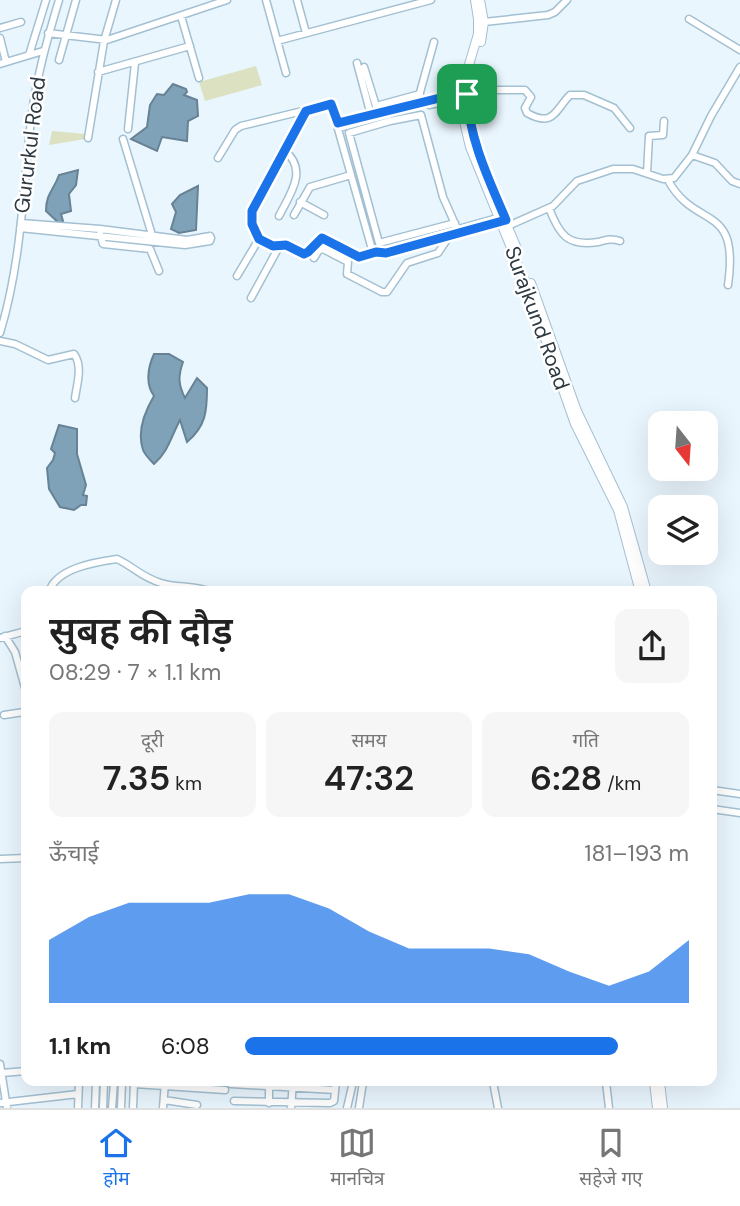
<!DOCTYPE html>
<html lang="hi">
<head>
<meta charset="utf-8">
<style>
  body { margin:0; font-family:"DM Sans","Noto Sans Devanagari",sans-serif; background:#f6f6f6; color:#222; height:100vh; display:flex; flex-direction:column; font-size:26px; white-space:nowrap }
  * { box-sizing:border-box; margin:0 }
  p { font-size:23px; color:#767676 }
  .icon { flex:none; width:38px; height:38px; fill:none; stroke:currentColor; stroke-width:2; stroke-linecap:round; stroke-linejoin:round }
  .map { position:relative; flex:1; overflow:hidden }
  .side { position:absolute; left:21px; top:586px; width:696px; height:500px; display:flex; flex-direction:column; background:#fff; border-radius:14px; box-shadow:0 7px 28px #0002 }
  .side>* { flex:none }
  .needle { width:46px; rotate:163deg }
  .controls { position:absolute; left:648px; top:411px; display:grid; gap:14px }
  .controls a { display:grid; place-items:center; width:70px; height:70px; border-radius:14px; background:#fff; box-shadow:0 7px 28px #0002; font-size:35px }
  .pin { position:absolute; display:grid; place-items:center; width:60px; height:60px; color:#fff; margin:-30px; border-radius:14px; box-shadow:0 4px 10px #0006 }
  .round { display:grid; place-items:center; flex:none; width:74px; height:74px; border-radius:14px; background:#f6f6f6 }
  .summary { display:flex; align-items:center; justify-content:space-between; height:119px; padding:0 28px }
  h1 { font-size:38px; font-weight:600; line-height:52px }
  .stats { display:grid; grid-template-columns:repeat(3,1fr); gap:10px; height:119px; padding:7px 28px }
  .stats div { display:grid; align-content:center; border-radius:14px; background:#f6f6f6; text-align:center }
  .stats b { font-size:35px; font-weight:600 }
  .stats small { font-size:19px; font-weight:400 }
  .stats p { font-size:19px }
  .chart { height:196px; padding:14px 28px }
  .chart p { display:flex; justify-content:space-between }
  .chart svg { width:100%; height:126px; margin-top:7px; fill:#1a73e8; opacity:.7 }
  ul { padding:0 28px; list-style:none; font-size:23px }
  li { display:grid; grid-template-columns:112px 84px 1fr; align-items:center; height:52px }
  li i { height:18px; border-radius:9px; background:#1a73e8 }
  .menu { display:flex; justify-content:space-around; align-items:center; height:98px; border-top:2px solid #e0e0e0; background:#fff; font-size:19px; color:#767676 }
  .menu a { display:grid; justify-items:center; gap:4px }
  .menu .current { color:#1a73e8 }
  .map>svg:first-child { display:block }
  .green { fill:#dbe1c1 }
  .water { fill:#7fa2b8; stroke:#668294; stroke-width:2 }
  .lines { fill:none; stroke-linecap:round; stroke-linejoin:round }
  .minor-casing { stroke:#a3c0d2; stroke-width:9 }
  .major-casing { stroke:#a3c0d2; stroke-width:10 }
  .minor { stroke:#fff; stroke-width:6 }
  .major { stroke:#fff; stroke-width:8 }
  .route-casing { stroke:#fff; stroke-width:14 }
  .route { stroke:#1a73e8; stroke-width:9 }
  .labels { text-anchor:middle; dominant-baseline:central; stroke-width:5; stroke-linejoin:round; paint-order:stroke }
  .street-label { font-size:21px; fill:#2d3941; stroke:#fff }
</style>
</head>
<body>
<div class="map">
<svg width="740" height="1108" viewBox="0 0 740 1108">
  <rect width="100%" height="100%" fill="#eaf6fe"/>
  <!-- green -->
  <path class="green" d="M256 66 262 85 205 101 199 82Z
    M52 131 86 134 85 139 49 145Z"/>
  <!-- water -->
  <path class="water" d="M173 84 186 89 187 92 184 95 197 100 198 116 188 121 187 141 162 137 157 151 131 139 147 127 150 105 157 94 164 95Z
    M78 170 76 185 69 194 71 211 61 214 63 221 60 224 46 211C46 193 54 190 59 175Z
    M198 186 196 230 179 233 171 229 176 212 172 204 180 195Z
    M154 354H169L183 362C178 376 178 384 185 398L197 378 207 388C207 411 206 426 187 442L180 420C171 437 168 452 154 464 150 460 145 455 143 450 137 432 145 411 154 396 145 384 148 367 154 354Z
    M59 425 77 429V454L86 485 83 495 87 496 86 505H81L74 510 60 507 49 489 47 468 53 460 55 453 51 449Z"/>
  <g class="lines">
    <defs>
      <path id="minor" d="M266 0 286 73
        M297 0 306 33
        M181 16 199 78
        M689 19 740 50
        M484 22 548 15 555 12 567 0
        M0 28 21 22
        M48 33 107 40 227 0
        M0 38 6 62
        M277 41 431 0
        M29 55 46 0
        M59 60 76 0
        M357 63 372 119
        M0 64 43 51
        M364 67 376 106 420 94
        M98 72 190 46
        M467 90H525L531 97 525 108 527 113C554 128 555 110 570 95H584L614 108 630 128
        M419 96 434 42
        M429 105 459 99
        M305 111 252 211C249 225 256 244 273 246 277 247 280 245 284 245 291 246 298 252 305 254L322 238 359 257 501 217
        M338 123 452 95 465 94
        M339 128 391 114
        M128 129 135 63
        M88 138 104 41 116 0
        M123 139 152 235
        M692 155 715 163 732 181 740 184
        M218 158 235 130 241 126 331 104 373 253
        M647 173 649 136 663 135 664 121
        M668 180C695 231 740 201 728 285
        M300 202 324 215
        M549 208C559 234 567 247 598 242 606 240 611 238 620 241
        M294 215 310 187 351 175
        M279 216C290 194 309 170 284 150
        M21 223 100 229 187 240 210 236
        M455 223 379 243 349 133 390 121 421 115 443 197 459 233
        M508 226 553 206 577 181 613 169H633L663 179 674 178 692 155 711 116 740 67
        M20 228 185 245 210 241 211 238 210 236
        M100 234 103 244 150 249 159 271
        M408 246 503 221
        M314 258 319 250 323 249 348 262 347 274 382 292H387L407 263 438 253 450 235
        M237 276 259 239
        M251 298 280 245
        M0 333C21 264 23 192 31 120 36 79 47 40 59 0
        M0 341 15 344 48 360 74 354C83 366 77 384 75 398
        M49 592C56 568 96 562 117 559 134 567 141 577 161 583 177 588 195 585 211 592
        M5 636 15 652 26 691
        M0 638 26 631
        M4 715 24 712 26 708
        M712 790 740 794
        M712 809 740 813
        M0 859 26 858
        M0 1064 7 1108
        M2 1073 26 1071
        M269 1082V1103
        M493 1082 498 1108
        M606 1082 609 1108
        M134 1084 225 1090
        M231 1084 335 1090
        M164 1100 197 1105
        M234 1101 330 1103 334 1101 336 1082
        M0 1103 78 1094
        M78 1108 79 1082
        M95 1108 96 1082
        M103 1108 104 1082
        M112 1108 114 1082
        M121 1108 122 1082
        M133 1108 134 1082
        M163 1108 165 1082
        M291 1108 293 1082
        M347 1108 353 1082
        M359 1108 363 1082"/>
      <path id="major" d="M475 0 478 19V34L461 92 460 104 470 147 525 282 575 424 618 510 640 592
        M480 0 484 22 481 42
        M469 81C459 128 500 206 518 251
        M531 283 577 411 623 507 647 592
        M654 1082 657 1108
        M660 1082 663 1108"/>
    </defs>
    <!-- minor casing -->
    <use href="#minor" class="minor-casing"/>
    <!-- major casing -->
    <use href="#major" class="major-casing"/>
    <!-- minor -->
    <use href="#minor" class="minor"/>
    <!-- major -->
    <use href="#major" class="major"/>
  </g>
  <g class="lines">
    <defs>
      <path id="route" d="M467 94C469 139 489 180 506 220L386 253 376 252 359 257 322 238 308 252 304 254 286 245 273 246 259 239 252 224V211L306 111 331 104 338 123 452 95Z"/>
    </defs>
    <!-- route casing -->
    <use href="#route" class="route-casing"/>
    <!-- route -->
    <use href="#route" class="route"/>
  </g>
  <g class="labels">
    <!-- street labels -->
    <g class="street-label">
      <text transform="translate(30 145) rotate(-83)">Gururkul Road</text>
      <text transform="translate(537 318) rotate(70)">Surajkund Road</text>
    </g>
  </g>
</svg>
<div class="controls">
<a><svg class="needle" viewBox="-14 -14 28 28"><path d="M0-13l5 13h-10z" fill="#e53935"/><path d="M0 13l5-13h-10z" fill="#767676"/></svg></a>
<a><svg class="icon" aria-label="layers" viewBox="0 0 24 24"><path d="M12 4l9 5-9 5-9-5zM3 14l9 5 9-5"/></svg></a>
</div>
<div class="pin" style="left:467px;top:94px;background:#1e9e55"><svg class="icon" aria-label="arrive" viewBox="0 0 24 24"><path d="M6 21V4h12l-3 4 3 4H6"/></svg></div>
<section class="side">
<div class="summary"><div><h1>सुबह की दौड़</h1><p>08:29 · 7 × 1.1 km</p></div><a class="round"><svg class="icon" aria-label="share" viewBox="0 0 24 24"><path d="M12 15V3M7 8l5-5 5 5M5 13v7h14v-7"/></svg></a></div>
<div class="stats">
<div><p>दूरी</p><b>7.35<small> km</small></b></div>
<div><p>समय</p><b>47:32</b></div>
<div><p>गति</p><b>6:28<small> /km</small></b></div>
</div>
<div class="chart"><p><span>ऊँचाई</span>181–193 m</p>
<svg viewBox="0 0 160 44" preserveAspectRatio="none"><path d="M0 44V22L10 14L20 9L30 9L40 9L50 6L60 6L70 11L80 19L90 25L100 25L110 25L120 27L130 33L140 38L150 33L160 22V44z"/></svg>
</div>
<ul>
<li><b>1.1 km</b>6:08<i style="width:84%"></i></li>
</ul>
</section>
</div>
<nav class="menu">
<a class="current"><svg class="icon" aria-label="home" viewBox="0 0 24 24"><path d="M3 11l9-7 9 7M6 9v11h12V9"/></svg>होम</a>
<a><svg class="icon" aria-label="map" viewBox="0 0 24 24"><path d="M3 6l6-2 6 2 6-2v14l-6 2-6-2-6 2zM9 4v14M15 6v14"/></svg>मानचित्र</a>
<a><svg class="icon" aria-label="saved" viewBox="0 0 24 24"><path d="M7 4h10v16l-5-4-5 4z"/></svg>सहेजे गए</a>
</nav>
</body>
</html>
